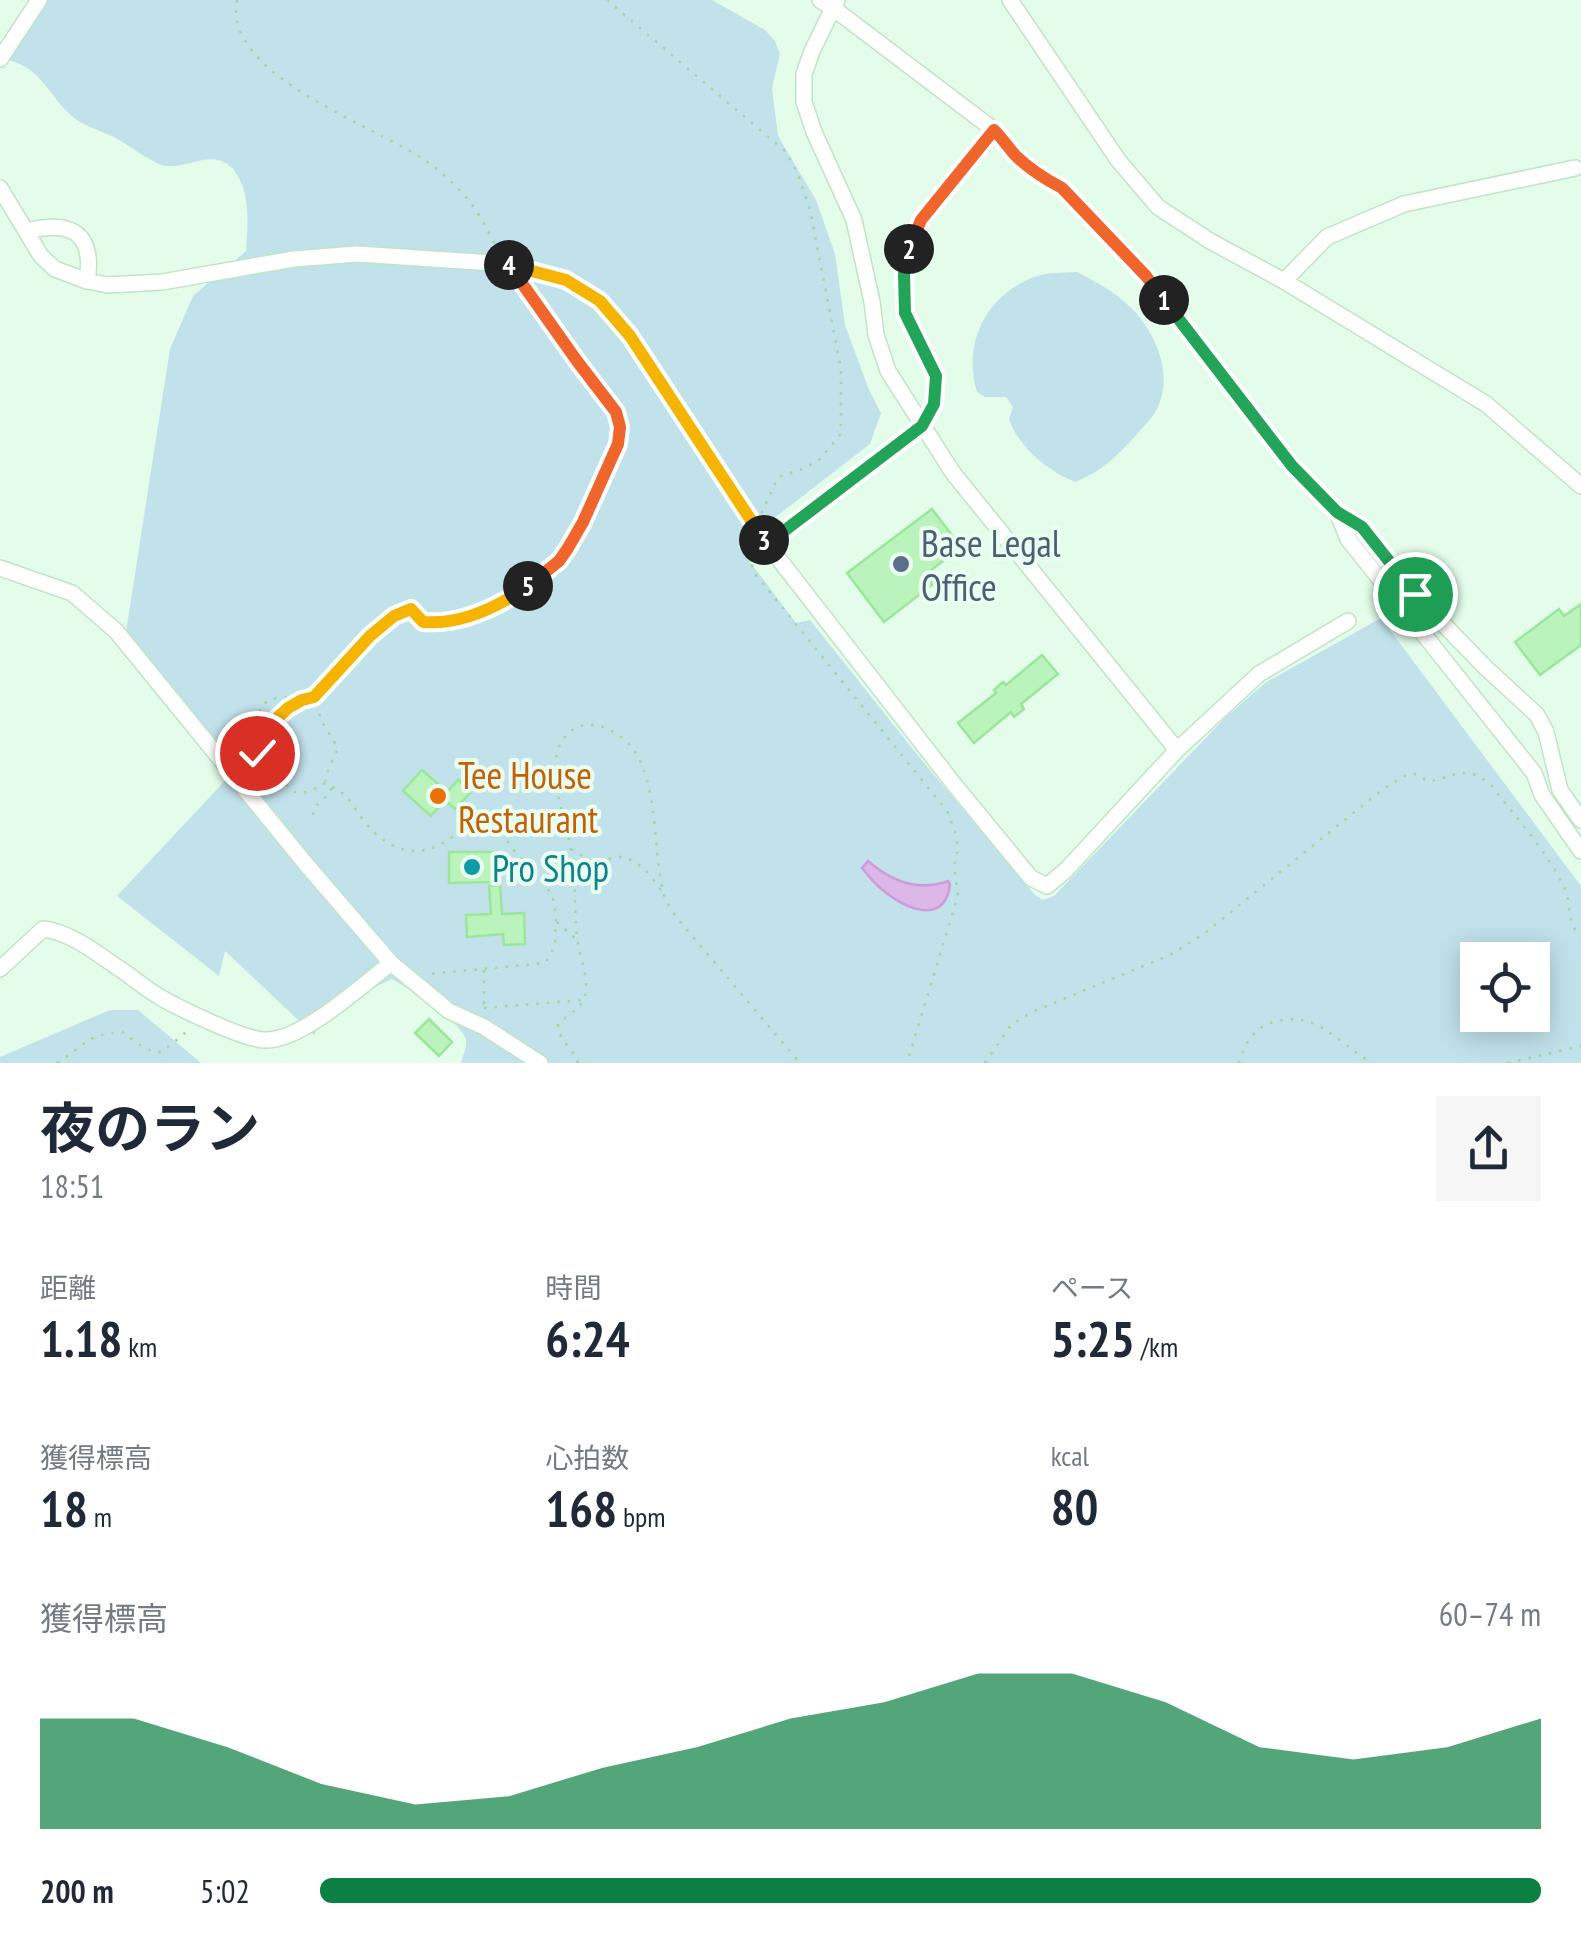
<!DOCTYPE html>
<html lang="ja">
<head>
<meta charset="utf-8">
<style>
  body { margin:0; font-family:"PT Sans Narrow","Noto Sans JP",sans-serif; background:#f6f6f7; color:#1f2937; height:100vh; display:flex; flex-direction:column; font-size:38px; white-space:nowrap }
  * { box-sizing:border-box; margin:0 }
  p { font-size:32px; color:#747a83 }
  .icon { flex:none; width:55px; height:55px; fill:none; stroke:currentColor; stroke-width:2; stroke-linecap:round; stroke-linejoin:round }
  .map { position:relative; height:1063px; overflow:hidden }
  .panel { display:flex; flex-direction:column; background:#fff; flex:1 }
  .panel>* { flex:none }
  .buttons { position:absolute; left:1460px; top:942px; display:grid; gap:20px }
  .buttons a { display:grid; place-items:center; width:90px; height:90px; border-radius:0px; background:#fff; box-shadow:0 5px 25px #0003; font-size:50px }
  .pin { position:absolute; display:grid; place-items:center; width:85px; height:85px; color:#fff; margin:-42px; border:5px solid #fff; border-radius:50%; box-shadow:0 2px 10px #0007 }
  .km { position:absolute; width:50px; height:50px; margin:-25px; border-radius:50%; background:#222; color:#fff; font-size:28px; line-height:50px; text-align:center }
  .round { display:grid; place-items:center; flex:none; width:105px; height:105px; border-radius:0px; background:#f6f6f7 }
  .overview { display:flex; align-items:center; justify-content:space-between; height:170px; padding:0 40px }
  h1 { font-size:55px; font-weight:700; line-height:75px }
  .metrics { display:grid; grid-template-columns:repeat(3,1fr); gap:15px; height:170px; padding:10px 40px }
  .metrics div { display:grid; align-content:center }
  .metrics b { font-size:50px; font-weight:700 }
  .metrics small { font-size:28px; font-weight:400 }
  .metrics p { font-size:28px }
  .chart { height:280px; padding:20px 40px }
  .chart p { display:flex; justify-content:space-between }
  .chart svg { width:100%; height:180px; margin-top:10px; fill:#0b8043; opacity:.7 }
  ul { padding:0 40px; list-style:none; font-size:32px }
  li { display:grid; grid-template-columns:160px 120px 1fr; align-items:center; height:75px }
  li i { height:25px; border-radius:12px; background:#0b8043 }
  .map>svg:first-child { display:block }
  .green { fill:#c1e1eb; fill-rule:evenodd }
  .water { fill:#ddb7e7; stroke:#cd9dda; stroke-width:2.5 }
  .building { fill:#baf4bc; stroke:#9ae79b; stroke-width:2.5 }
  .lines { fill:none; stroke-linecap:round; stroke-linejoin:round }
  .minor-casing { stroke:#c1e4c5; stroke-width:18 }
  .path { stroke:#9dd89e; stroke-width:2.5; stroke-dasharray:2.5 8; stroke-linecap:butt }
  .minor { stroke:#fff; stroke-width:15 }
  .split-1-casing { stroke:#fff; stroke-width:20 }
  .split-2-casing { stroke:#fff; stroke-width:20 }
  .split-3-casing { stroke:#fff; stroke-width:20 }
  .split-4-casing { stroke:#fff; stroke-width:20 }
  .split-5-casing { stroke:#fff; stroke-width:20 }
  .split-6-casing { stroke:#fff; stroke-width:20 }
  .split-1 { stroke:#22a559; stroke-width:12 }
  .split-2 { stroke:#f0652b; stroke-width:12 }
  .split-3 { stroke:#22a559; stroke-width:12 }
  .split-4 { stroke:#f5b400; stroke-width:12 }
  .split-5 { stroke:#f0652b; stroke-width:12 }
  .split-6 { stroke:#f5b400; stroke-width:12 }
  .service-dot { fill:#5c6f8a; stroke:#eaffef; stroke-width:4 }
  .food-dot { fill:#e8710a; stroke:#eaffef; stroke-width:4 }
  .culture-dot { fill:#0f9aa8; stroke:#eaffef; stroke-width:4 }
  .labels { text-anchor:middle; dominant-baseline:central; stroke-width:8; stroke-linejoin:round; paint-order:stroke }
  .service-label { font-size:38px; fill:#4e5e75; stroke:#eaffef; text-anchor:start }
  .food-label { font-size:38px; fill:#c56008; stroke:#eaffef; text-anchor:start }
  .culture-label { font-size:38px; fill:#0d838f; stroke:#eaffef; text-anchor:start }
</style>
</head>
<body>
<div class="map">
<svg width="1581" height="1063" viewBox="0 0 1581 1063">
  <rect width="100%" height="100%" fill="#e3fdea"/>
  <!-- green -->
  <path class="green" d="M46 0H712L765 30 775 41 780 54 772 88 778 136 816 200 835 254 845 325 869 390 881 413 870 444 738 546 796 623 810 620 924 763 1035 895 1043 900 1054 896 1225 718 1265 683 1381 618 1581 886V1063H461C463 1056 467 1047 466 1040 461 1021 409 989 392 979 364 992 329 1008 314 1035L225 951 219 976 117 896 236 769 126 632 170 349 193 296 246 251C248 224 251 191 233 169 212 145 183 174 159 164 143 157 128 144 112 136 101 131 87 127 77 120 51 102 44 68 8 60ZM1478 960H1532V1015H1478Z
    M1077 272C1095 281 1115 292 1129 306 1154 329 1173 372 1159 404 1155 416 1144 426 1136 435 1119 455 1099 473 1075 482 1048 471 1019 448 1009 419L1013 407 1006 397H985L977 392C962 342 987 293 1037 276 1049 272 1065 273 1077 272Z
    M110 1010H138L201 1063H0V1057Z"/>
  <!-- water -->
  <path class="water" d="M868 861C891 881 918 892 948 881L950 884C945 926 906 909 884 891 875 885 869 876 862 868Z"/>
  <!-- building -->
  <path class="building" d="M932 509 961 547 926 574 933 584 884 622 847 573Z
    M1581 604V645L1540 675 1515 642 1559 609 1564 616Z
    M1042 655 1058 674 1021 704 1024 709 1014 717 1011 712 974 743 958 723 996 693 994 690 1003 682 1006 685Z
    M422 770 447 792 458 780 471 792 455 809 445 800 431 816 403 791Z
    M449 852H494L495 882 449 883Z
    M500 885 502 914 524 913 525 944 504 945 503 934 467 937 466 915 491 914 489 886Z
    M429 1019 452 1042 439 1056 415 1033Z"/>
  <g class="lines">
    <defs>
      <path id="minor" d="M820 0 833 8 994 130C1002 138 1007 147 1015 155 1028 169 1045 179 1062 188L1146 276 1292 466 1337 512 1361 527 1415 595 1486 668 1537 715 1546 732 1560 790 1581 820
        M837 0 812 51 804 74V102L814 132 854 220 872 302 876 335 888 371 953 473 1177 750
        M1010 0 1118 160 1158 207 1210 241 1284 281 1486 404 1581 486
        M0 59 39 0
        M0 188 41 256 55 269 87 281 108 285 162 282 294 259 357 254 508 264 566 281 600 301 630 335 754 527 953 783 1031 878 1047 886 1066 870 1177 750 1259 674 1348 621
        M27 231C70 220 95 232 87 281
        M1284 281 1327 237 1404 204 1575 168
        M1337 512 1348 539 1534 773 1542 795 1581 851
        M767 544 921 426 934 404 936 376 905 313 904 274 910 243 921 220 994 130
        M0 568 72 593 116 631 305 863 391 963 449 1011 484 1027 540 1063
        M0 969 43 929C70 932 95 952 117 967 130 975 142 986 155 994 174 1006 247 1042 268 1040 305 1038 361 986 391 963"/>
    </defs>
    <!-- minor casing -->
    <use href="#minor" class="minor-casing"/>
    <!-- path -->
    <path class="path" d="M237 0C222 76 377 126 426 161 444 174 462 190 475 209 484 222 490 236 498 249
      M607 0 786 152 798 174 810 210 841 369V415L840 435 820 459 805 468 778 477 761 514
      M749 545 747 554 756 575 947 811 956 834 958 850 954 866 958 896 908 1059 909 1063
      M320 693C313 718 328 728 338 749L329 767 325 781
      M259 733C252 700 274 693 302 700
      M332 787C349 794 353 807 364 821 392 855 424 862 458 832 466 825 472 817 480 810H485L516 853 552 894 556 915 555 946 545 963 428 974
      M313 815 315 807 331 792V787L325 783C314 789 305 796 292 791L257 753 256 743 260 735 288 708 314 697 370 636 394 616 411 609 423 622 429 623 462 618 488 610 507 600 559 561 583 522 619 444V427L616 412 523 285
      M571 849 595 863C603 861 613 857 620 857 639 858 654 879 663 894
      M499 871a6 6 0 1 1 12 0a6 6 0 1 1-12 0Z
      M512 871 528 870
      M557 922 577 940
      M484 970V1007
      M484 1008 582 1000
      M57 1063C84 1046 87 1034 122 1032 134 1040 147 1053 162 1052L191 1028
      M578 1063C573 1046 559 1043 558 1024 570 1013 585 1007 586 990 587 971 579 955 577 937 574 906 576 875 570 845 565 818 553 790 556 762 557 740 572 722 595 725 609 727 625 738 633 749 658 782 653 851 663 891 665 901 672 910 677 918L800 1063
      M985 1063 1011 1025 1032 1012 1170 955 1205 933 1383 789 1404 776 1415 774 1429 782C1457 775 1467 764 1491 785 1514 815 1548 853 1564 887 1573 904 1564 922 1581 936
      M1239 1063C1243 1048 1251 1032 1266 1025 1314 1005 1334 1041 1372 1063
      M1508 1063 1581 1046"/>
    <!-- minor -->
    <use href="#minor" class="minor"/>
  </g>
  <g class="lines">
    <defs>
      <path id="split-1" d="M1164 300 1292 466 1337 512 1362 527 1415 594"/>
      <path id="split-2" d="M909 249 921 220 994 130C1002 138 1008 147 1015 155 1029 169 1045 179 1062 188L1146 276 1164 300"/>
      <path id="split-3" d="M764 540 767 544 922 426 934 404 936 376 905 313 904 274 909 249"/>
      <path id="split-4" d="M509 265 566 280 600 301 630 336 764 540"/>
      <path id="split-5" d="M509 265 577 361 616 412 620 427 618 444 583 522 568 548 559 561 528 586"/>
      <path id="split-6" d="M257 753 256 743 260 734 288 708 302 700 314 697 370 636 394 616 411 609 423 622C460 625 498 607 528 586"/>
    </defs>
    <!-- split-1 casing -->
    <use href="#split-1" class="split-1-casing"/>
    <!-- split-2 casing -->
    <use href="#split-2" class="split-2-casing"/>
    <!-- split-3 casing -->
    <use href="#split-3" class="split-3-casing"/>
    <!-- split-4 casing -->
    <use href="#split-4" class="split-4-casing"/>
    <!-- split-5 casing -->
    <use href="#split-5" class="split-5-casing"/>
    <!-- split-6 casing -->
    <use href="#split-6" class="split-6-casing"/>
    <!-- split-1 -->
    <use href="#split-1" class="split-1"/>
    <!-- split-2 -->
    <use href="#split-2" class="split-2"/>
    <!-- split-3 -->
    <use href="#split-3" class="split-3"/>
    <!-- split-4 -->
    <use href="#split-4" class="split-4"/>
    <!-- split-5 -->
    <use href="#split-5" class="split-5"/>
    <!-- split-6 -->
    <use href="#split-6" class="split-6"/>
  </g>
  <!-- markers -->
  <circle class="service-dot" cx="901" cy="564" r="10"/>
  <circle class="food-dot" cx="438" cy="796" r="10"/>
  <circle class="culture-dot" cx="472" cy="867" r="10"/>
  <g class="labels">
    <!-- service labels -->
    <g class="service-label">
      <text x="921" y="542">Base Legal<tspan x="921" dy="44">Office</tspan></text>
    </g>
    <!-- food labels -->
    <g class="food-label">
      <text x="458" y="774">Tee House<tspan x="458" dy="44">Restaurant</tspan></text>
    </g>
    <!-- culture labels -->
    <g class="culture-label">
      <text x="492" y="867">Pro Shop</text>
    </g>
  </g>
</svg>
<div class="buttons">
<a><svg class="icon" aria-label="locate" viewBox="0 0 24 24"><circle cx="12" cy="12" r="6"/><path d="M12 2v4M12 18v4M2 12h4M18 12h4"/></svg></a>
</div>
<div class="pin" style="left:1415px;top:594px;background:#1e9e55"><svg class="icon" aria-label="arrive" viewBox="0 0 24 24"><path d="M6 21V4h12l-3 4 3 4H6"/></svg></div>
<div class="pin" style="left:257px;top:753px;background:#d93025"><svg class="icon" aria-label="check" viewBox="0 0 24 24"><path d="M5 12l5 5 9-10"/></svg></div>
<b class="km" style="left:1164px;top:300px">1</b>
<b class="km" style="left:909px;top:249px">2</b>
<b class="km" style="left:764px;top:540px">3</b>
<b class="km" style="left:509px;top:265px">4</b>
<b class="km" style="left:528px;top:586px">5</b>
</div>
<section class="panel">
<div class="overview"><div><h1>夜のラン</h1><p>18:51</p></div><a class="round"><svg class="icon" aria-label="share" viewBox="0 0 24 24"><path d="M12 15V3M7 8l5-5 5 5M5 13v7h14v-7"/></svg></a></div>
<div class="metrics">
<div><p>距離</p><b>1.18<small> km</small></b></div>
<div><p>時間</p><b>6:24</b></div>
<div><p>ペース</p><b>5:25<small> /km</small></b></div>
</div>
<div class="metrics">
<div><p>獲得標高</p><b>18<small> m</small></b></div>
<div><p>心拍数</p><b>168<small> bpm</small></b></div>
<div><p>kcal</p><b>80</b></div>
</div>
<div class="chart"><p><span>獲得標高</span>60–74 m</p>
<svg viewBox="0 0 160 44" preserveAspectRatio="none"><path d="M0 44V17L10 17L20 24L30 33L40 38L50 36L60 29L70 24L80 17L90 13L100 6L110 6L120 13L130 24L140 27L150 24L160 17V44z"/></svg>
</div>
<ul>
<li><b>200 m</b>5:02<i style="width:100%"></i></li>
</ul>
</section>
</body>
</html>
